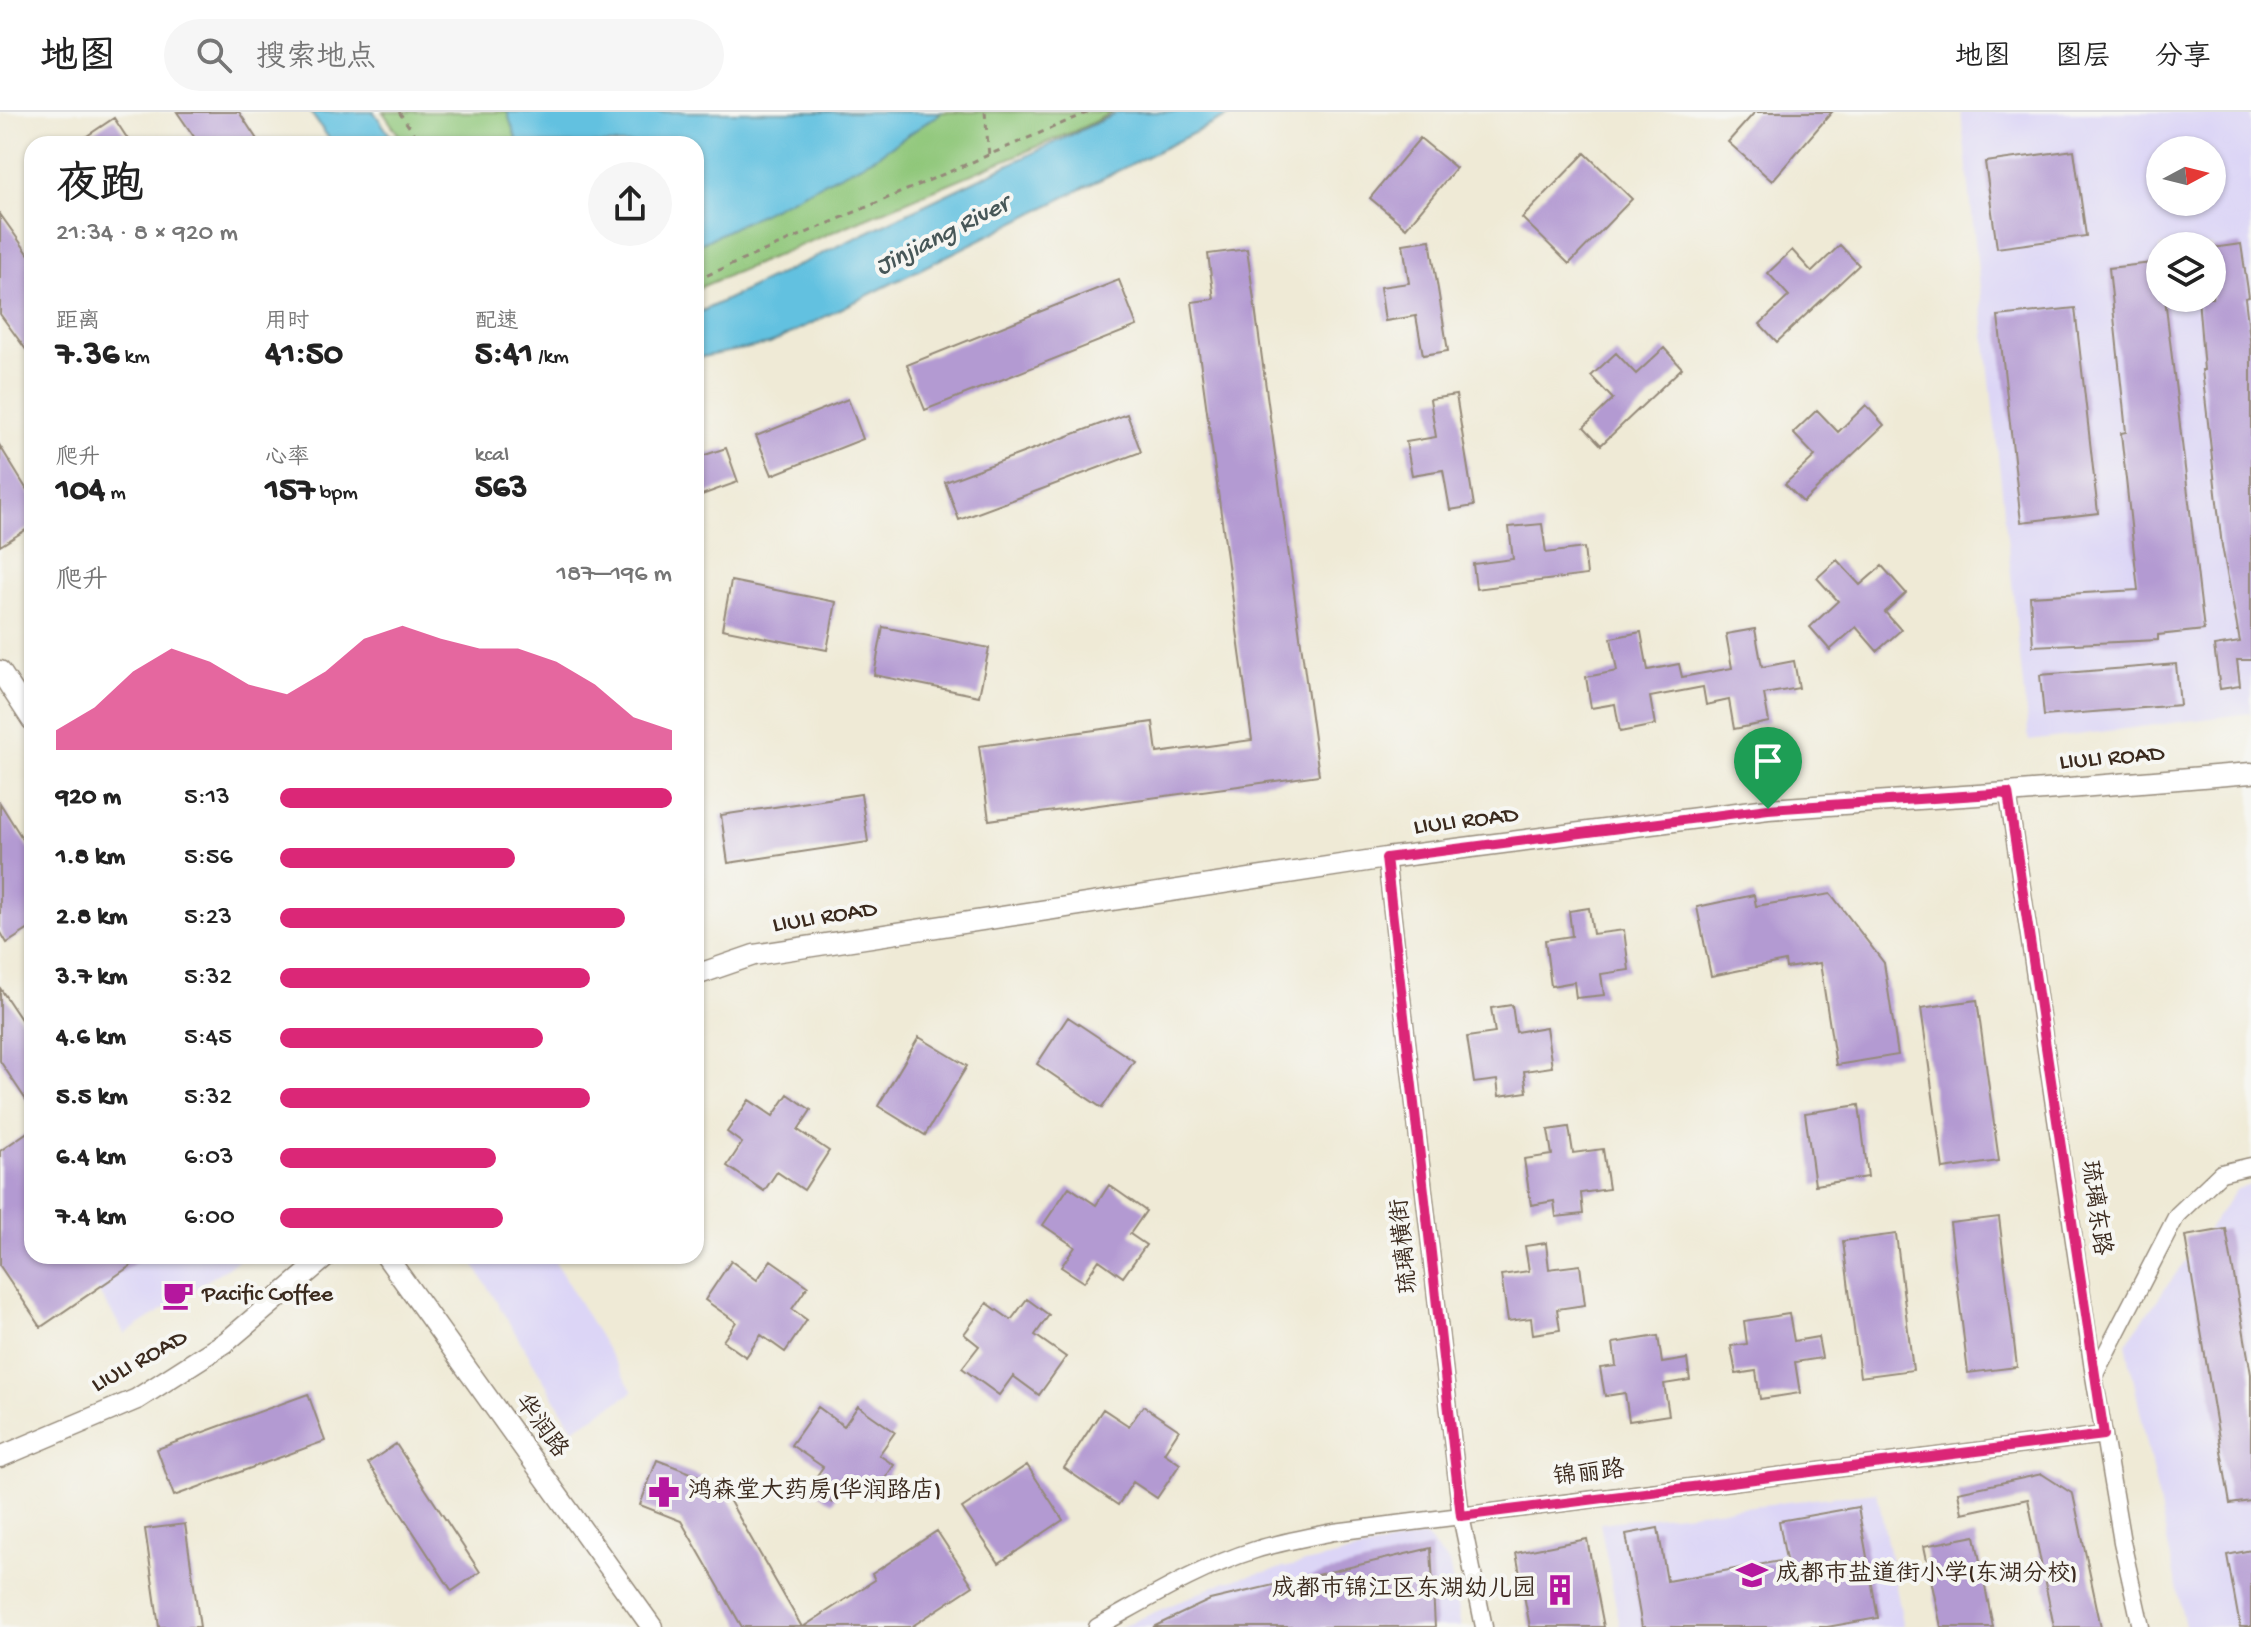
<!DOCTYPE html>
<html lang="zh">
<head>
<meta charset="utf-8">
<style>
  body { margin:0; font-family:"Gochi Hand","LXGW WenKai TC",sans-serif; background:#f6f6f6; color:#222; height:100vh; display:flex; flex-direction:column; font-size:30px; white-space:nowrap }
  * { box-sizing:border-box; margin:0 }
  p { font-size:26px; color:#767676 }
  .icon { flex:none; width:44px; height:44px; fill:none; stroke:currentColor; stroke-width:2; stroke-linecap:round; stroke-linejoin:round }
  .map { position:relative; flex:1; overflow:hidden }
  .drawer { position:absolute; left:24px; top:24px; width:680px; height:1128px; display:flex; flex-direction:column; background:#fff; border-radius:24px; box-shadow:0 2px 6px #0004 }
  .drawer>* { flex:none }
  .needle { width:52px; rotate:83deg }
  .tools { position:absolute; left:2146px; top:24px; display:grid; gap:16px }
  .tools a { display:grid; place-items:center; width:80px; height:80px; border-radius:50%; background:#fff; box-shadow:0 2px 6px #0004; font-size:40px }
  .pin { position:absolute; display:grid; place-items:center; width:68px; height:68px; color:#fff; margin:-82px -34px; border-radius:50% 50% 50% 0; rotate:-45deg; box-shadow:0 0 8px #0007 }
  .pin .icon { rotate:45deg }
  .round { display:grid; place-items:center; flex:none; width:84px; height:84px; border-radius:42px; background:#f6f6f6 }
  .headline { display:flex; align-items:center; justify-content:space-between; height:136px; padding:0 32px }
  h1 { font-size:44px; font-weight:800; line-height:60px }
  .stats { display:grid; grid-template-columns:repeat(3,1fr); gap:12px; height:136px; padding:8px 32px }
  .stats div { display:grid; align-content:center }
  .stats b { font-size:34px; font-weight:800 }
  .stats small { font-size:22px; font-weight:400 }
  .stats p { font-size:22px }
  .chart { height:224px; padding:16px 32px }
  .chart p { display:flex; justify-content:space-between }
  .chart svg { width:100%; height:144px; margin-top:8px; fill:#db2777; opacity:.7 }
  ul { padding:0 32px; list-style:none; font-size:26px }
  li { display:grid; grid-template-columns:128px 96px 1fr; align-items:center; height:60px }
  li i { height:20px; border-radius:10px; background:#db2777 }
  header { display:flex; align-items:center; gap:48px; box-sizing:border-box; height:112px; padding:0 40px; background:#fff; border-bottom:2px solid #e0e0e0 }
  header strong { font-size:38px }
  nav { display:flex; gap:44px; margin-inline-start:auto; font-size:28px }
  .search { width:560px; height:72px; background:#f6f6f6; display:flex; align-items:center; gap:20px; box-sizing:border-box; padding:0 28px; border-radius:44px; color:#767676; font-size:30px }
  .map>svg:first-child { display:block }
  .built { fill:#dcd5f6; fill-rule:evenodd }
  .green { fill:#90c77a; stroke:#66784c; stroke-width:2 }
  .water { fill:#62c1e0; stroke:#4e767f; stroke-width:2 }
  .building { fill:#b39ad2 }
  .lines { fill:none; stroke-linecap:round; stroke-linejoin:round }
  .minor-casing { stroke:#958a7a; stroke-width:19 }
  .tertiary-casing { stroke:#958a7a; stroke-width:23 }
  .path { stroke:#958a7a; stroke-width:3; stroke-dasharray:6 6; stroke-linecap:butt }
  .minor { stroke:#fff; stroke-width:16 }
  .tertiary { stroke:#fff; stroke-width:20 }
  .route-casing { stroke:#fff; stroke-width:16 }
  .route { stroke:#db2777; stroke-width:10 }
  .labels { text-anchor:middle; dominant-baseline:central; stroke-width:8; stroke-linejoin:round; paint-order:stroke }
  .street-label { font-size:24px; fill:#3b2a1e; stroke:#f6f6f2 }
  .poi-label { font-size:24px; fill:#3b2a1e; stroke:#f6f6f2; text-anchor:start }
  .water-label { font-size:26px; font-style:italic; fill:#475758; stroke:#f6f6f2 }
</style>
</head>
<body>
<header>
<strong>地图</strong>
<div class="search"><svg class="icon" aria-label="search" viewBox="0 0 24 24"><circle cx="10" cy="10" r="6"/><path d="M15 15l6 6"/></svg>搜索地点</div>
<nav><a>地图</a><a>图层</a><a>分享</a></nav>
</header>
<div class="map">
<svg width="2251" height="1515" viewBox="0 0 2251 1515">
  <rect width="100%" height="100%" fill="#f6f6f2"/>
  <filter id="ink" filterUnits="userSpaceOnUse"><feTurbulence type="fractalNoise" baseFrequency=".0125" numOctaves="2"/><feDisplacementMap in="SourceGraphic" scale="16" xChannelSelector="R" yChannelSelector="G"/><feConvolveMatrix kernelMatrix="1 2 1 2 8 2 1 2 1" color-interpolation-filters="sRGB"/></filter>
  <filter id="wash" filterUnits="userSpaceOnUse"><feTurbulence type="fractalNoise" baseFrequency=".006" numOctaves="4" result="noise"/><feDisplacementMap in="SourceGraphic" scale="32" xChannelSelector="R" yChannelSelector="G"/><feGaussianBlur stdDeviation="1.8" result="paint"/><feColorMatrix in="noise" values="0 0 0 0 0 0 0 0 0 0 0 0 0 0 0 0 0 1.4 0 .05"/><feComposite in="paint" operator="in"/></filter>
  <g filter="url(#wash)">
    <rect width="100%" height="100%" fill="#efead6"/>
    <!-- built -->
    <path class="built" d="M1961 0H2251V601L2029 629ZM2160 38H2212V90H2160ZM2160 134H2212V186H2160Z
      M2251 1073V1515H2185L2126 1231 2237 1077Z
      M76 1144H245L125 1222Z
      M469 1144H564L555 1150 633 1280 573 1317Z
      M1877 1380 1904 1515H1620L1600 1411Z
      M1424 1424 1449 1451 1461 1515H1121L1226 1469Z"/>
    <!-- green -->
    <path class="green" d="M383 0H1113L1082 16 696 177V32H405Z"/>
    <!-- water -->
    <path class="water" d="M310 0H374L396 32H333Z
      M507 0H942L874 46 696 134V32H518Z
      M1119 0H1236L770 232 696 246V202Z"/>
    <g id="blocks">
      <!-- building -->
      <path class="building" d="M177 0H239L260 32H199Z
        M1755 0H1832L1772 69 1728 30Z
        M114 6 131 32H75Z
        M1420 26 1456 56 1406 116 1370 86Z
        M2074 38 2086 124 1997 136 1985 50Z
        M1585 41 1632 87 1569 152 1522 106Z
        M0 102 32 147V246L0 202Z
        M1430 128 1448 239 1423 243 1416 204 1385 209 1380 175 1409 171 1403 132Z
        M2241 132 2249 185 2245 186 2251 236V548H2237L2240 574 2220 577 2214 534 2240 530 2222 434 2202 258H2204L2198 186H2212V136Z
        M1840 133 1859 153 1777 230 1760 212 1789 184 1768 161 1792 138 1812 160Z
        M1247 137 1319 663 989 708 979 634 1153 610 1157 641 1252 628 1192 190 1214 187 1208 142Z
        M2160 150V186H2165L2204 518 2158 523V528L2033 534 2030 484 2138 478 2121 321 2126 320 2109 156Z
        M1119 168 1137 214 925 298 907 253Z
        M2075 196 2098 401 2021 410 1998 204Z
        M1664 236 1682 256 1601 333 1584 315 1613 287 1591 264 1616 241 1636 262Z
        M1456 283 1474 394 1450 398 1443 358 1412 363 1406 330 1436 325 1430 287Z
        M848 287 863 327 772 363 756 324Z
        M1866 293 1884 313 1803 390 1785 372 1815 344 1793 321 1817 298 1838 320Z
        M1127 302 1141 340 959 408 945 370Z
        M0 334 32 386V414L0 434Z
        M726 336 738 370 696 385V346Z
        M1542 412 1546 441 1584 436 1587 463 1476 477 1473 452 1513 447 1509 415Z
        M1837 448 1860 473 1882 454 1906 481 1885 500 1901 518 1877 539 1856 515 1830 538 1810 515 1838 489 1817 466Z
        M731 469 836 490 827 538 722 517Z
        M883 515 989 536 979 584 874 563Z
        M1755 517 1762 555 1794 549 1799 576 1764 582 1769 610 1734 617 1729 588 1706 593 1703 575 1650 585 1655 613 1620 620 1615 592 1591 596 1586 565 1617 559 1611 526 1641 520 1648 558 1679 552 1682 565 1732 556 1726 522Z
        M2176 552 2180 593 2044 604 2040 563Z
        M861 682 868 730 728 751 721 703Z
        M0 691 32 742V815L7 831 0 819Z
        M1831 782 1884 851 1898 943 1836 953 1820 851 1786 856 1785 849 1711 864 1697 795 1754 783 1756 794Z
        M1589 796 1593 822 1624 818 1629 858 1601 862 1604 883 1576 886 1574 870 1551 874 1545 828 1572 824 1569 799Z
        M0 876 32 924V997L0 949Z
        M1977 888 1999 1049 1943 1057 1921 896Z
        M1512 893 1516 920 1546 915 1552 955 1524 959 1527 980 1499 984 1497 968 1474 971 1467 925 1495 921 1491 896Z
        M1068 905 1134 949 1102 996 1037 952Z
        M919 925 967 954 925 1023 878 994Z
        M788 982 811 998 798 1018 829 1039 804 1078 777 1060 764 1079 727 1054 742 1031 727 1020 749 988 773 1004Z
        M1859 993 1868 1065 1815 1073 1805 1001Z
        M1569 1015 1573 1041 1603 1037 1609 1077 1581 1081 1583 1102 1556 1105 1554 1089 1531 1093 1524 1047 1552 1043 1548 1018Z
        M32 1017V1144H145L41 1215 0 1154V1039Z
        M1109 1073 1146 1099 1130 1122 1146 1133 1123 1165 1099 1148 1084 1170 1061 1155 1075 1135 1043 1113 1069 1075 1096 1093Z
        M1999 1105 2017 1255 1968 1261 1950 1111Z
        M2226 1117 2251 1262V1389L2230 1392 2185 1124Z
        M1896 1122 1913 1258 1860 1265 1843 1129Z
        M1546 1131 1549 1157 1580 1153 1585 1193 1557 1197 1560 1218 1533 1222 1531 1206 1508 1209 1501 1163 1529 1159 1525 1134Z
        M771 1148 808 1174 792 1197 807 1208 785 1240 761 1223 746 1245 723 1229 736 1210 705 1188 731 1149 757 1168Z
        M1027 1187 1049 1203 1035 1223 1066 1245 1039 1283 1013 1264 999 1283 962 1256 979 1234 964 1222 987 1191 1011 1208Z
        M1789 1202 1794 1229 1818 1225 1822 1246 1795 1250 1800 1281 1760 1287 1756 1259 1736 1262 1731 1234 1747 1232 1744 1209Z
        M1658 1224 1662 1251 1687 1247 1690 1268 1664 1272 1669 1303 1629 1309 1625 1281 1605 1284 1600 1256 1616 1254 1613 1231Z
        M308 1282 325 1329 174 1384 157 1337Z
        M858 1294 895 1320 879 1343 894 1353 872 1386 847 1369 832 1391 809 1375 823 1355 791 1333 818 1295 844 1314Z
        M1143 1294 1179 1318 1164 1341 1180 1352 1157 1386 1133 1370 1118 1393 1064 1356 1103 1297 1129 1314Z
        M396 1332 480 1460 452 1479 368 1351Z
        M657 1348 720 1372 802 1515H742L681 1409 640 1393Z
        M1027 1353 1063 1408 999 1451 962 1396Z
        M2042 1362 2073 1382 2101 1515H2054L2028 1387 1962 1401 1958 1380Z
        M1858 1395 1878 1506 1827 1515H1642L1626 1422 1658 1416 1667 1469 1786 1448 1779 1409Z
        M185 1412 200 1515H159L145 1417Z
        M937 1419 973 1474 911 1515H803L875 1468 872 1462Z
        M1975 1424 1993 1515H1941L1924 1434Z
        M1587 1427 1604 1515H1530L1516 1441Z
        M1431 1436 1435 1515H1153L1210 1488Z
        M2251 1438V1515H2240L2227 1443Z"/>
    </g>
  </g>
  <g filter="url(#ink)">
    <use href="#blocks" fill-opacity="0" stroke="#958a7a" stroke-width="2"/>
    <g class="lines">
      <defs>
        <path id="minor" d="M2008 681 2094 1264 2122 1430 2141 1515
          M1386 746 1461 1404 1484 1515
          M2094 1264 2177 1103 2221 1061 2251 1054
          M1097 1515C1148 1487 1200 1455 1255 1438 1281 1430 1308 1425 1334 1420L2104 1323"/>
        <path id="tertiary" d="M0 559 32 608
          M696 863 754 843 1386 746 1768 697 2008 681 2251 661
          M386 1144 652 1515
          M0 1345 137 1287 226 1230 327 1144"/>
      </defs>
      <!-- minor casing -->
      <use href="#minor" class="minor-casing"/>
      <!-- tertiary casing -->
      <use href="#tertiary" class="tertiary-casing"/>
      <!-- path -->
      <path class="path" d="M399 0 421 32
        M985 0 989 44
        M696 168 1089 0"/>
      <!-- minor -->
      <use href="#minor" class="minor"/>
      <!-- tertiary -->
      <use href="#tertiary" class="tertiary"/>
    </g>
  </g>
  <g class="lines" filter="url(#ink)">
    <defs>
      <path id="route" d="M2008 681 2104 1323 1461 1404 1386 746 1768 697Z"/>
    </defs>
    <!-- route casing -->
    <use href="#route" class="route-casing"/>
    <!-- route -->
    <use href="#route" class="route"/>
  </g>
  <!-- icons -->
  <defs>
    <symbol id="cafe-bare" viewBox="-9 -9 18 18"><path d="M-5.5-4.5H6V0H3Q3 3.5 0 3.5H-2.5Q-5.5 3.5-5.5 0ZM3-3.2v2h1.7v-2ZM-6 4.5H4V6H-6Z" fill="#b5179e" stroke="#f6f6f2" stroke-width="2.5" paint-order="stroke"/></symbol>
    <symbol id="pharmacy-bare" viewBox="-9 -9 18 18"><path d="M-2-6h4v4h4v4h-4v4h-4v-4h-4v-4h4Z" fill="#b5179e" stroke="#f6f6f2" stroke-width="2.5" paint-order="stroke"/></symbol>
    <symbol id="school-bare" viewBox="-9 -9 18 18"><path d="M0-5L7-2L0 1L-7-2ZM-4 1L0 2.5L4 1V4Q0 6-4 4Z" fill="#b5179e" stroke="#f6f6f2" stroke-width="2.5" paint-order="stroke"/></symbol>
    <symbol id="building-bare" viewBox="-9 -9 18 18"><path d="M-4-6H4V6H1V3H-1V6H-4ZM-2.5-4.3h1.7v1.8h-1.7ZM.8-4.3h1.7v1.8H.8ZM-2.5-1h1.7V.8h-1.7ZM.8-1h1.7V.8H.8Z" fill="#b5179e" stroke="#f6f6f2" stroke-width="2.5" paint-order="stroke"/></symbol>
  </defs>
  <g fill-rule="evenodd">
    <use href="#cafe-bare" x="156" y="1161" width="44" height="44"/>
    <use href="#pharmacy-bare" x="642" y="1358" width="44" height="44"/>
    <use href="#school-bare" x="1730" y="1441" width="44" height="44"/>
    <use href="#building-bare" x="1538" y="1456" width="44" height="44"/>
  </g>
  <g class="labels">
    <!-- street labels -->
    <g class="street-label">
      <text transform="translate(2112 647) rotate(-5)">LIULI ROAD</text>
      <text transform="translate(1466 710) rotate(-7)">LIULI ROAD</text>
      <text transform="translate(825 806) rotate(-9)">LIULI ROAD</text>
      <text transform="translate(2094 1096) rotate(82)">琉璃东路</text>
      <text transform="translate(1406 1134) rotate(-96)">琉璃横街</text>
      <text transform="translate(140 1250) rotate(-29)">LIULI ROAD</text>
      <text transform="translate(540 1315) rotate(54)">华润路</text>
      <text transform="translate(1589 1363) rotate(-7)">锦丽路</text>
    </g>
    <!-- poi labels -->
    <g class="poi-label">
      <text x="202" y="1183">Pacific Coffee</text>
      <text x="688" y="1380">鸿森堂大药房(华润路店)</text>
      <text x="1776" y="1463">成都市盐道街小学(东湖分校)</text>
      <text x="1536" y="1478" text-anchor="end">成都市锦江区东湖幼儿园</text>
    </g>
    <!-- water labels -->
    <g class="water-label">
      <text transform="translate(943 125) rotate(-27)">Jinjiang River</text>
    </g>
  </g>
</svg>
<div class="tools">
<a><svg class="needle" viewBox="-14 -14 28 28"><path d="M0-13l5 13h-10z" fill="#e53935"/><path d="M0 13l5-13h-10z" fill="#767676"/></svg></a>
<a><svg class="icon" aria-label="layers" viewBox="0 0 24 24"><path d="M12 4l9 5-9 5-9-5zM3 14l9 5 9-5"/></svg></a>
</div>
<div class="pin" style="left:1768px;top:697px;background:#1e9e55"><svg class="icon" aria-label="arrive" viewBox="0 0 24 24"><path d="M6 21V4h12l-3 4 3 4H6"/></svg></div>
<section class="drawer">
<div class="headline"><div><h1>夜跑</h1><p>21:34 · 8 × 920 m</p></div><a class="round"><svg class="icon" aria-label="share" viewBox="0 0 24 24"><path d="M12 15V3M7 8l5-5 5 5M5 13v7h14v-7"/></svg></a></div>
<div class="stats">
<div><p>距离</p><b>7.36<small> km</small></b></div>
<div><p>用时</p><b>41:50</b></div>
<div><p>配速</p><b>5:41<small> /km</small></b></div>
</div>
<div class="stats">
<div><p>爬升</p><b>104<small> m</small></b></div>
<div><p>心率</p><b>157<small> bpm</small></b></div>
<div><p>kcal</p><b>563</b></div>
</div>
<div class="chart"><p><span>爬升</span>187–196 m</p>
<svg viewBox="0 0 160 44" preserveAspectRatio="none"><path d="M0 44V38L10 31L20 20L30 13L40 17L50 24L60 27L70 20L80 10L90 6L100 10L110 13L120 13L130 17L140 24L150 34L160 38V44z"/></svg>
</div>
<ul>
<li><b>920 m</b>5:13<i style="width:100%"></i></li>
<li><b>1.8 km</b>5:56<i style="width:60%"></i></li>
<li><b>2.8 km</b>5:23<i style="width:88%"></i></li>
<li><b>3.7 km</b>5:32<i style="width:79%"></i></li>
<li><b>4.6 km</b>5:45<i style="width:67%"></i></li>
<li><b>5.5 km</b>5:32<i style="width:79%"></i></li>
<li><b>6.4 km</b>6:03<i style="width:55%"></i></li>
<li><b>7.4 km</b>6:00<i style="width:57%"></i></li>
</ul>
</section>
</div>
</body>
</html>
